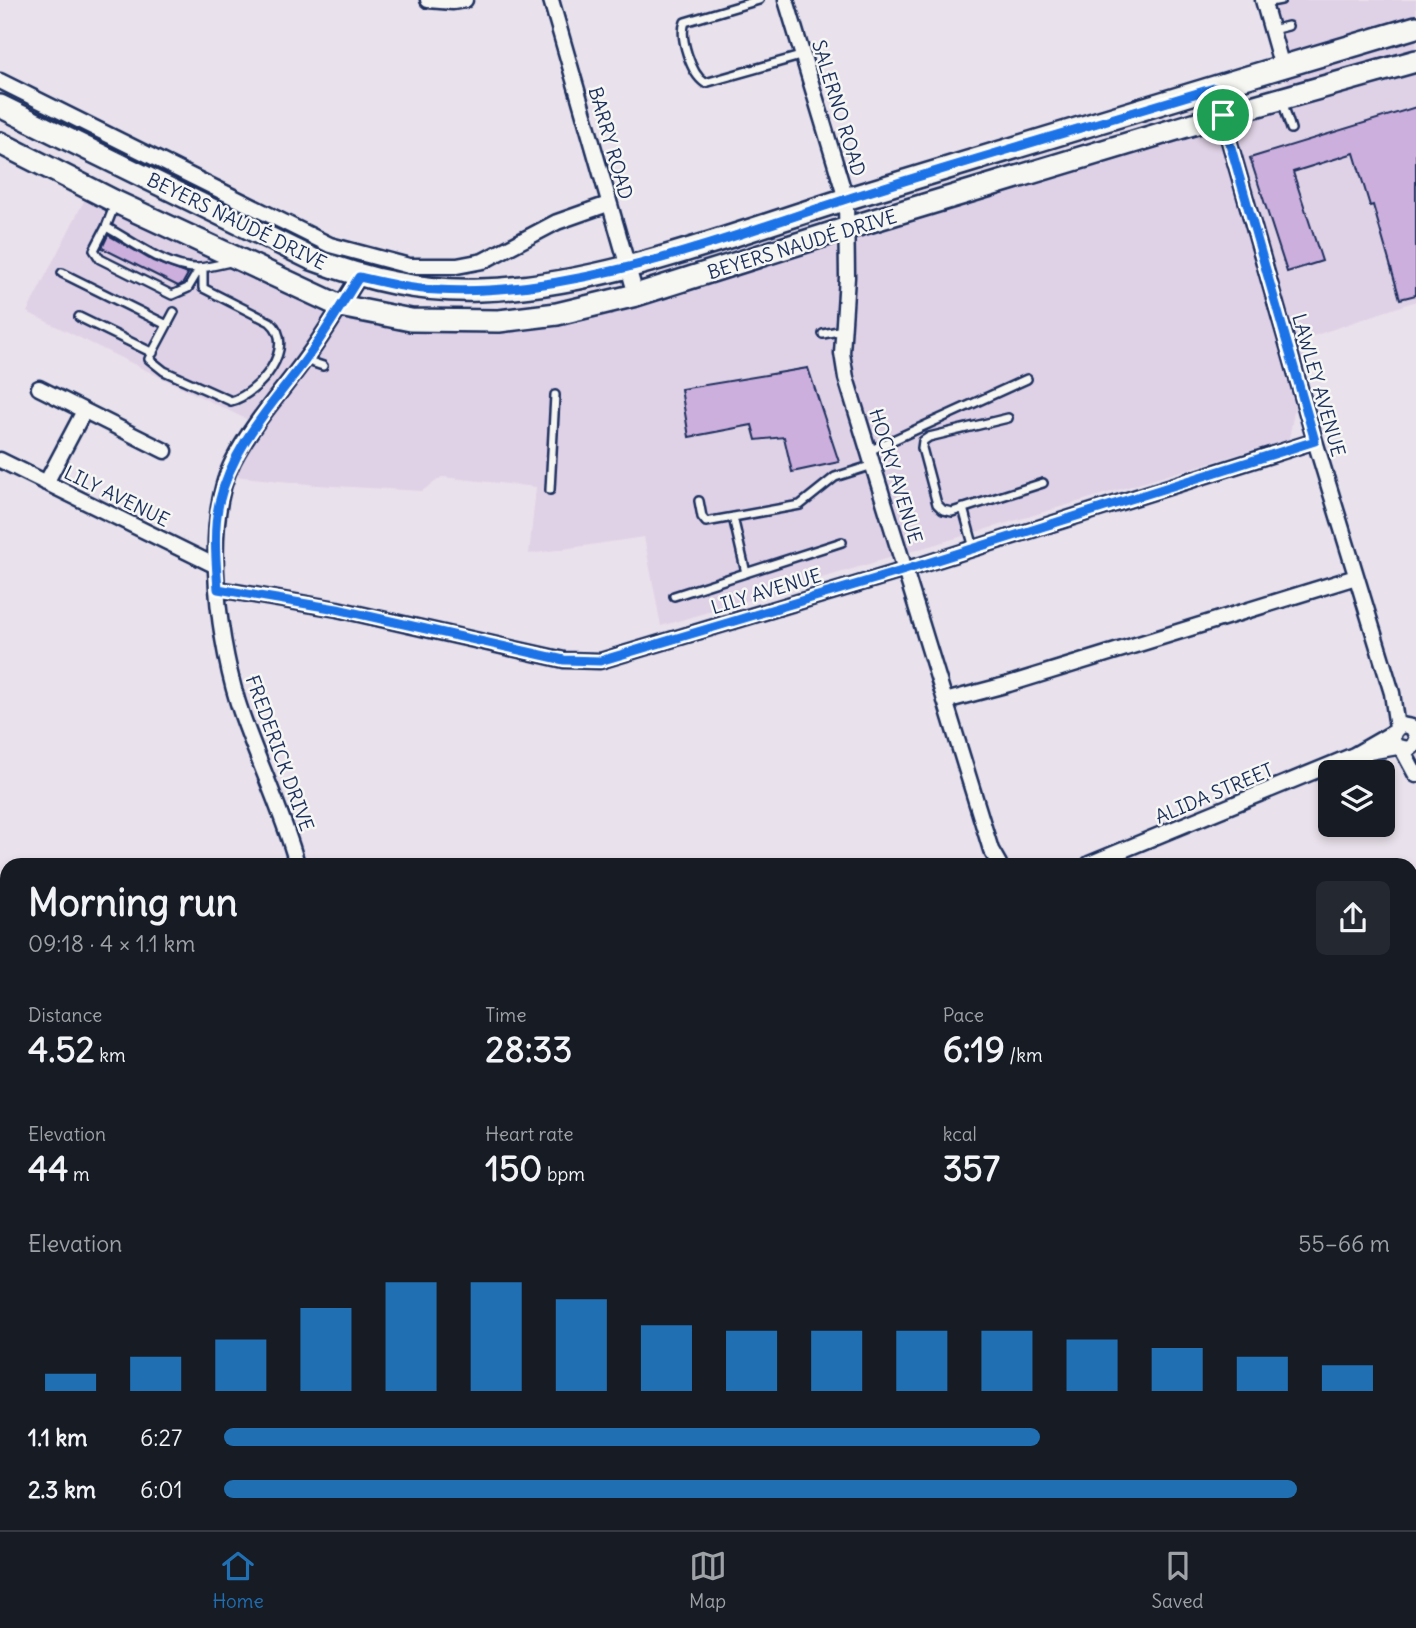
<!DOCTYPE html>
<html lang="en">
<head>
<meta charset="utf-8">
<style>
  body { margin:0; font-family:Delius,sans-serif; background:#242831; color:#f1f3f6; height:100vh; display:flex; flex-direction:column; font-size:26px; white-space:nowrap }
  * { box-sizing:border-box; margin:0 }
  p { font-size:23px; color:#9ea1a6 }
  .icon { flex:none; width:38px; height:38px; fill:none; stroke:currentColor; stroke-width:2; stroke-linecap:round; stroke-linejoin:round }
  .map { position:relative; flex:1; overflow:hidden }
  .sheet { position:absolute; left:0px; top:858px; width:1418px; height:674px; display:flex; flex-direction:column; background:#171b24; border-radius:21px 21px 0 0; box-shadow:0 4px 10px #0003 }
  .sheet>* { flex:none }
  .tools { position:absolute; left:1318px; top:760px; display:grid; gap:14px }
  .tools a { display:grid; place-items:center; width:77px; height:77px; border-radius:10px; background:#171b24; box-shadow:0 4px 10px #0003; font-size:35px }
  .pin { position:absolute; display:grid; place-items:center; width:60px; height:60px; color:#fff; margin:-30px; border:4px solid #fff; border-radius:50%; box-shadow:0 2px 7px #0007 }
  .round { display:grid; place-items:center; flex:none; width:74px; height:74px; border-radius:10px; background:#242831 }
  .head { display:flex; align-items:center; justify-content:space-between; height:119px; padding:0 28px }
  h1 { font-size:38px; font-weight:700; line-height:52px }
  .metrics { display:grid; grid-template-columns:repeat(3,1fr); gap:10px; height:119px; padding:7px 28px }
  .metrics div { display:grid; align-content:center }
  .metrics b { font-size:35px; font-weight:700 }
  .metrics small { font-size:19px; font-weight:400 }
  .metrics p { font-size:19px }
  .chart { height:196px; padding:14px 28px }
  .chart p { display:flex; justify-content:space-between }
  .chart svg { width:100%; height:126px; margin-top:7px; stroke:#1f6fb2; stroke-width:6 }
  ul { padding:0 28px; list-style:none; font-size:23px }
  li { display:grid; grid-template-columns:112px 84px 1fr; align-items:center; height:52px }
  li i { height:18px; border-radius:9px; background:#1f6fb2 }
  .tab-bar { display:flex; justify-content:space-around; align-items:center; height:98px; border-top:2px solid #363941; background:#171b24; font-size:19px; color:#9ea1a6 }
  .tab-bar a { display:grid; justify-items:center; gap:4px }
  .tab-bar .on { color:#1f6fb2 }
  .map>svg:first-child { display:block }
  .built { fill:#e0d2e6 }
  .green { fill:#ccdd91; stroke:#748678; stroke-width:2 }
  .building { fill:#ccafdc; stroke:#1b2f5e; stroke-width:2 }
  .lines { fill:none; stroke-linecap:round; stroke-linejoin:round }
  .service-casing { stroke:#1b2f5e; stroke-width:12 }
  .minor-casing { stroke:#1b2f5e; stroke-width:19 }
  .primary-casing { stroke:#1b2f5e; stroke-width:26 }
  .service { stroke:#f6f6f2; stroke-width:7 }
  .minor { stroke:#f6f6f2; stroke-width:14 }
  .primary { stroke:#f6f6f2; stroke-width:21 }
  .route-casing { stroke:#fff; stroke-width:14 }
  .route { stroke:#1a73e8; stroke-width:9 }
  .labels { text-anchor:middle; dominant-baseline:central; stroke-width:5; stroke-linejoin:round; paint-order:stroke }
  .street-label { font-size:19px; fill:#1b2f5e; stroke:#f6f6f2 }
</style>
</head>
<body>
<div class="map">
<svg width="1416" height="1530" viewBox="0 0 1416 1530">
  <rect width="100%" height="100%" fill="#e9e1eb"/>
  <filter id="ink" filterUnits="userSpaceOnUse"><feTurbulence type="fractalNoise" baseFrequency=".0143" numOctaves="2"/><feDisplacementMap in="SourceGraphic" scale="14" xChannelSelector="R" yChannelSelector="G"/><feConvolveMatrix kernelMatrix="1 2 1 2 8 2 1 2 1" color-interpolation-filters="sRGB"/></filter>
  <g filter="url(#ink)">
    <!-- built -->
    <path class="built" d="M1264 0H1416V301L1307 338 1289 439 661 626 644 537 529 554 536 487 442 477 422 491 317 485 225 475 248 420 27 312 87 195 430 330 484 334 575 324 1292 96Z"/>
    <!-- green -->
    <path class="green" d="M1410 1412H1416V1530H1374L1375 1524H1410Z"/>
    <!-- building -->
    <path class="building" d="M1416 107V295L1400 299 1373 205 1370 206 1354 153 1293 172 1322 261 1287 272 1250 158Z
      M108 235 153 261 188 274 183 283 178 286 102 248Z
      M808 368 839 462 792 472 784 437 756 440 752 425 689 437 681 389Z"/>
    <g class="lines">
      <defs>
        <path id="service" d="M759 0 685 22C679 37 691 74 705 83L804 55
          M1265 3 1281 0
          M1272 30 1288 26
          M1282 100 1291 129
          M115 204 106 227C130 240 159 262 186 267 201 270 216 265 230 262
          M106 227 94 250 100 259 172 295 188 288 200 268
          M62 273 167 325
          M174 312 149 359 164 371 231 401C259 394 298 346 270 322L203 288V268
          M79 317 153 353
          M823 334 843 330
          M305 360 323 366
          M1008 418 929 437 923 441 922 448 937 504 943 510 952 512 1043 483
          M869 451 1027 379
          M550 490 555 395
          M699 501 702 517 706 522 800 505 835 477 873 465
          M963 508 974 548
          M733 517 746 573
          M674 596 842 542
          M406 1524 407 1530
          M1182 1530 1183 1524"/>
        <path id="minor" d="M428 0 453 2 465 0
          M551 0 636 295
          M786 0 846 199 847 277 842 353 846 378 991 850 999 864
          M1263 0 1282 67
          M0 81 330 245 409 266H457L483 261 557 222 608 204
          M1214 88 1315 441 1392 693 1397 728
          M39 388 165 451
          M0 460 216 566
          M46 483 84 411
          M218 589 337 609 564 660 600 661 905 570 1315 441
          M945 701 1009 684 1356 577
          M1416 735 1412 727 1402 725C1392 731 1390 739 1397 747L1408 749 1413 746 1416 740
          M1402 749 1416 775
          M1358 754 1397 747
          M297 864C283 813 260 766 242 715 219 650 201 524 233 461 252 424 280 394 304 361 324 335 341 305 359 277
          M1089 864 1354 755 1394 732
          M0 1214 7 1219
          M1410 1411 1416 1410
          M492 1524 512 1530
          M1374 1530 1375 1524"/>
        <path id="primary" d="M0 106 312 259C368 280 420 292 480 290 603 287 741 231 859 195 1044 138 1230 82 1416 27
          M0 143 116 202 340 306 411 320 499 321 557 314 636 295 848 228 1223 115 1416 61"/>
      </defs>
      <!-- service casing -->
      <use href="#service" class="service-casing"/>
      <!-- minor casing -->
      <use href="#minor" class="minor-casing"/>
      <!-- primary casing -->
      <use href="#primary" class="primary-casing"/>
      <!-- service -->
      <use href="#service" class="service"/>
      <!-- minor -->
      <use href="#minor" class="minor"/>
      <!-- primary -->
      <use href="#primary" class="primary"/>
    </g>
  </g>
  <g class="lines" filter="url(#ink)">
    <defs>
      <path id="route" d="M1214 88 1315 441 905 570 600 661 564 660 337 609 218 589C216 561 213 531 219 503 232 447 270 407 304 362 324 335 341 305 359 277 385 283 410 289 437 290 576 298 727 237 859 195 977 158 1096 124 1214 88Z"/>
    </defs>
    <!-- route casing -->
    <use href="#route" class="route-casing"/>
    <!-- route -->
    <use href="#route" class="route"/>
  </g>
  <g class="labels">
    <!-- street labels -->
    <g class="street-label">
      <text transform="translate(839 108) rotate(73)">SALERNO ROAD</text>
      <text transform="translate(611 143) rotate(74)">BARRY ROAD</text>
      <text transform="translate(237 221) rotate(26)">BEYERS NAUDÉ DRIVE</text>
      <text transform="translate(802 244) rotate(-17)">BEYERS NAUDÉ DRIVE</text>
      <text transform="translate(1319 385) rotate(74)">LAWLEY AVENUE</text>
      <text transform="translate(896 476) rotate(73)">HOCKY AVENUE</text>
      <text transform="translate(117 496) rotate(26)">LILY AVENUE</text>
      <text transform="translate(766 591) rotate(-17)">LILY AVENUE</text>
      <text transform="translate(280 753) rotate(70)">FREDERICK DRIVE</text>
      <text transform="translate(1214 793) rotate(-23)">ALIDA STREET</text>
    </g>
  </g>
</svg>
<div class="tools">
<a><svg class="icon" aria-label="layers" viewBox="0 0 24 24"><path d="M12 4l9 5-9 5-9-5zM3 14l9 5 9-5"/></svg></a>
</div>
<div class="pin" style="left:1223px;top:115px;background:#1e9e55"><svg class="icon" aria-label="arrive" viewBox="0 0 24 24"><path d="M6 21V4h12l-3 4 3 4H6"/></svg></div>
<section class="sheet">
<div class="head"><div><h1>Morning run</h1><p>09:18 · 4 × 1.1 km</p></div><a class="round"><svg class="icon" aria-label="share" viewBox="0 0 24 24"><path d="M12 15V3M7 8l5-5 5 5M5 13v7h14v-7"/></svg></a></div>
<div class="metrics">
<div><p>Distance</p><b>4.52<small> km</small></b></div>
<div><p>Time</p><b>28:33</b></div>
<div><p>Pace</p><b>6:19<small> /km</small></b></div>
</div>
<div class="metrics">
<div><p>Elevation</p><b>44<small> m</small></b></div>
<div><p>Heart rate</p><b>150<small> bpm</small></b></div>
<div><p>kcal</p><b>357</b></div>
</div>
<div class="chart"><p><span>Elevation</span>55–66 m</p>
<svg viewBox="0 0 160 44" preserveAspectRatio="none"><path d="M5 44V38M15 44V32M25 44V26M35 44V15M45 44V6M55 44V6M65 44V12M75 44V21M85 44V23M95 44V23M105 44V23M115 44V23M125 44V26M135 44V29M145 44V32M155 44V35"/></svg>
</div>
<ul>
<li><b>1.1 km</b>6:27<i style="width:70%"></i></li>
<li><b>2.3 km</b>6:01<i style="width:92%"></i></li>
</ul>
</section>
</div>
<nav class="tab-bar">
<a class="on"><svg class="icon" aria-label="home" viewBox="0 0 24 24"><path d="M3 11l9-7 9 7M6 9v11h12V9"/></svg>Home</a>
<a><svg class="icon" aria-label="map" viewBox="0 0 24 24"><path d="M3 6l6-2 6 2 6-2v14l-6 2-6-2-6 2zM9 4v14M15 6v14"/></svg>Map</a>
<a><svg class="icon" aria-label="saved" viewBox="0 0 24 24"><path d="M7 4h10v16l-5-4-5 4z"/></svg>Saved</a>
</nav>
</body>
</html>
